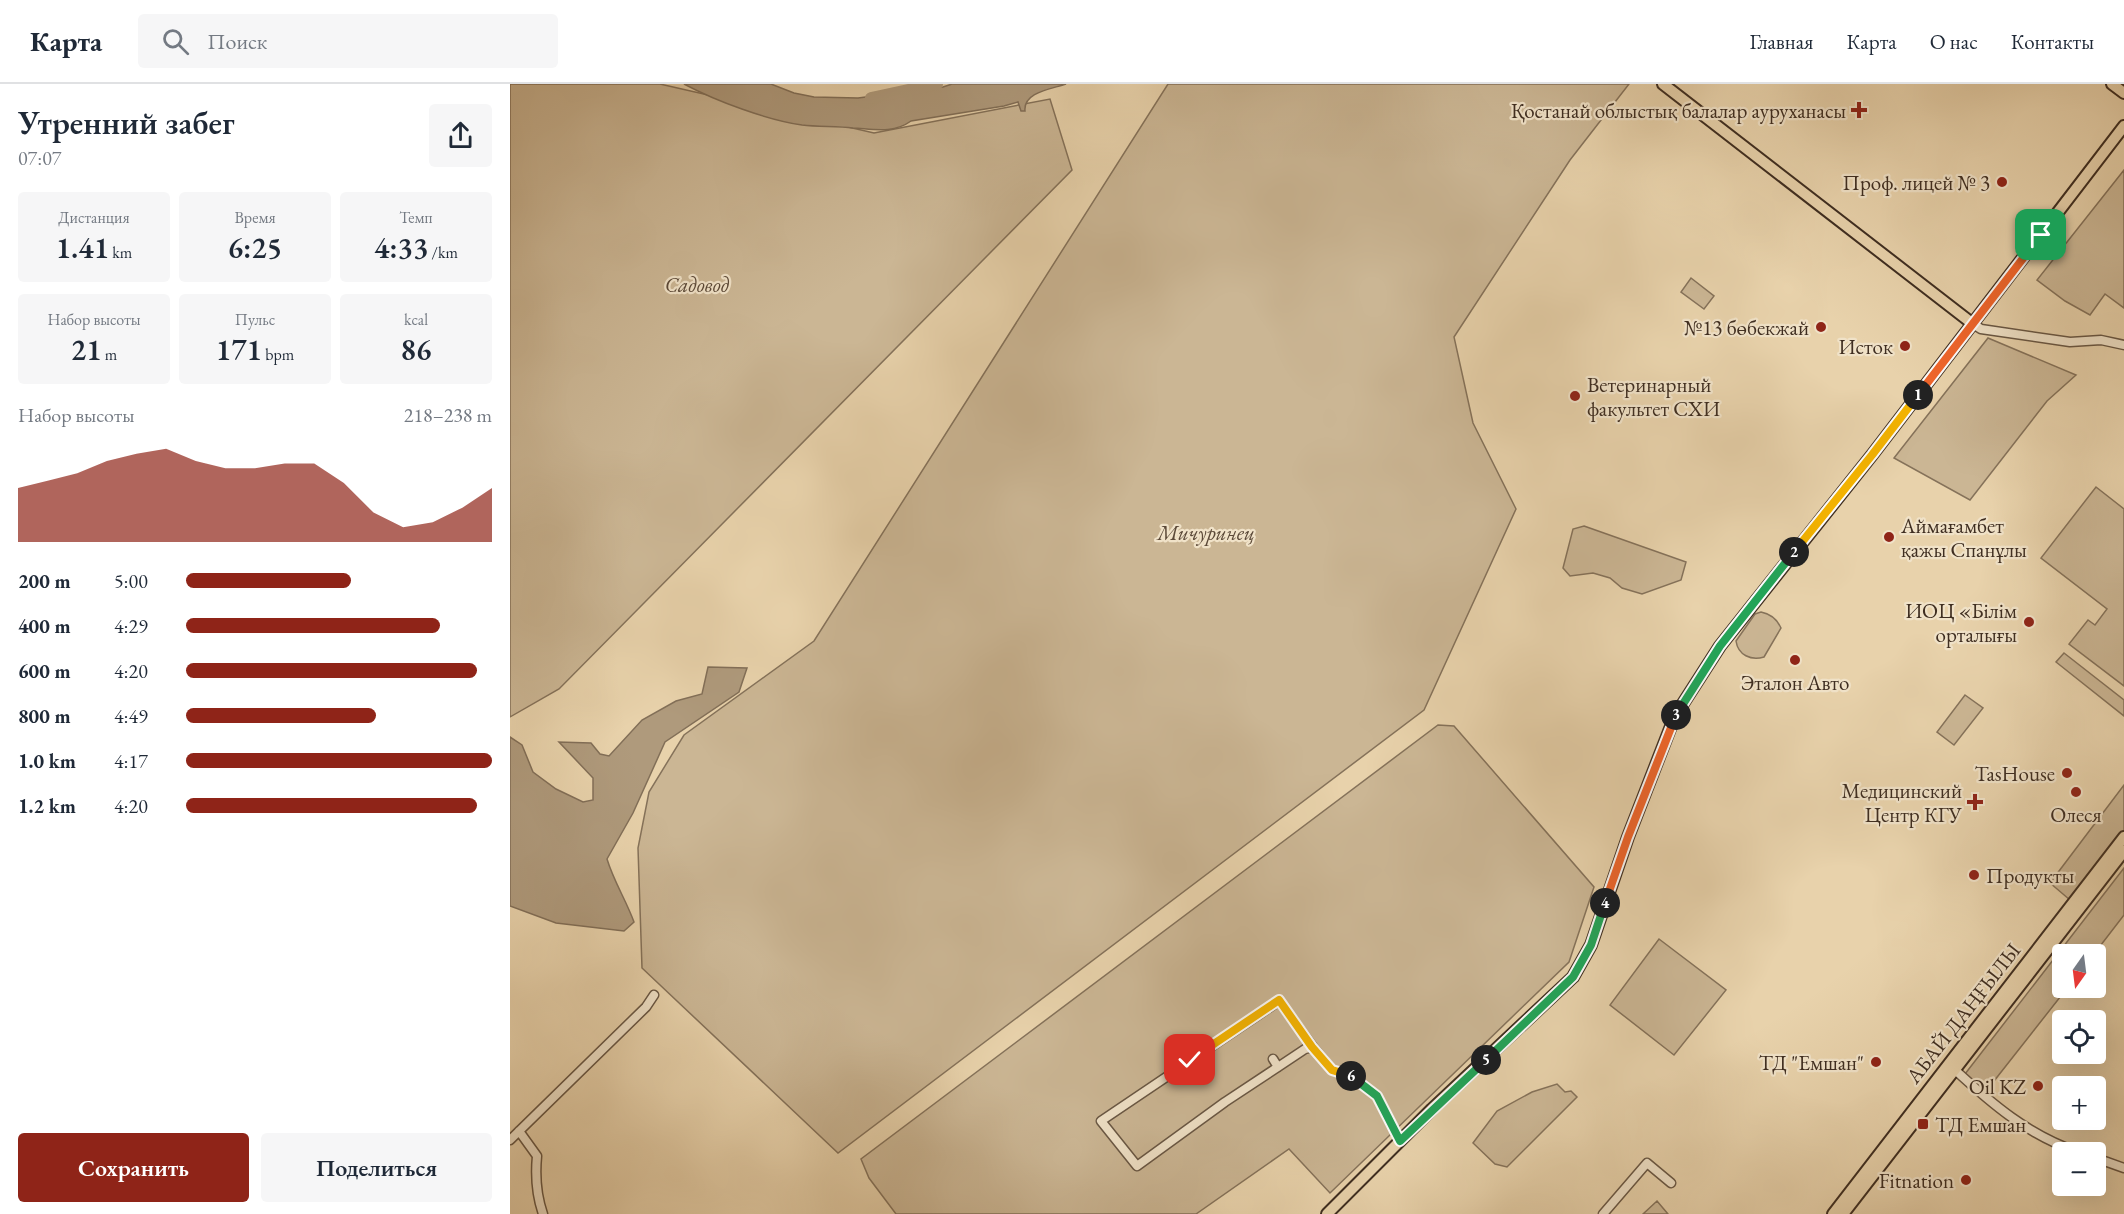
<!DOCTYPE html>
<html lang="ru">
<head>
<meta charset="utf-8">
<style>
  body { margin:0; font-family:"EB Garamond",serif; background:#f6f6f7; color:#1f2937; height:100vh; display:flex; flex-direction:column; font-size:22px; white-space:nowrap }
  * { box-sizing:border-box; margin:0 }
  p { font-size:20px; color:#747a83 }
  .icon { flex:none; width:33px; height:33px; fill:none; stroke:currentColor; stroke-width:2; stroke-linecap:round; stroke-linejoin:round }
  .map { position:relative; flex:1; overflow:hidden }
  .drawer { display:flex; flex-direction:column; background:#fff; width:510px }
  .drawer>* { flex:none }
  .needle { width:39px; rotate:194deg }
  .controls { position:absolute; left:1542px; top:860px; display:grid; gap:12px }
  .controls a { display:grid; place-items:center; width:54px; height:54px; border-radius:6px; background:#fff; box-shadow:0 6px 24px #0002; font-size:30px }
  .pin { position:absolute; display:grid; place-items:center; width:51px; height:51px; color:#fff; margin:-26px; border-radius:12px; box-shadow:0 3px 9px #0006 }
  .km { position:absolute; width:30px; height:30px; margin:-15px; border-radius:50%; background:#222; color:#fff; font-size:16px; line-height:30px; text-align:center }
  .round { display:grid; place-items:center; flex:none; width:63px; height:63px; border-radius:6px; background:#f6f6f7 }
  .headline { display:flex; align-items:center; justify-content:space-between; height:102px; padding:0 18px }
  h1 { font-size:33px; font-weight:600; line-height:45px }
  .metrics { display:grid; grid-template-columns:repeat(3,1fr); gap:9px; height:102px; padding:6px 18px }
  .metrics div { display:grid; align-content:center; border-radius:6px; background:#f6f6f7; text-align:center }
  .metrics b { font-size:30px; font-weight:600 }
  .metrics small { font-size:16px; font-weight:400 }
  .metrics p { font-size:16px }
  .chart { height:168px; padding:12px 18px }
  .chart p { display:flex; justify-content:space-between }
  .chart svg { width:100%; height:108px; margin-top:6px; fill:#8f2418; opacity:.7 }
  .button { display:flex; gap:12px; margin-top:auto; padding:12px 18px }
  .button a { flex:1; height:69px; border-radius:6px; background:#8f2418; color:#fff; font-size:24px; font-weight:600; line-height:69px; text-align:center }
  .button a+a { background:#f6f6f7; color:#1f2937 }
  ul { padding:0 18px; list-style:none; font-size:20px }
  li { display:grid; grid-template-columns:96px 72px 1fr; align-items:center; height:45px }
  li i { height:15px; border-radius:8px; background:#8f2418 }
  header { display:flex; align-items:center; gap:36px; box-sizing:border-box; height:84px; padding:0 30px; background:#fff; border-bottom:2px solid #e0e1e3 }
  header strong { font-size:28px }
  nav { display:flex; gap:33px; margin-inline-start:auto; font-size:21px }
  .search { width:420px; height:54px; background:#f6f6f7; display:flex; align-items:center; gap:15px; box-sizing:border-box; padding:0 21px; border-radius:6px; color:#747a83; font-size:22px }
  main { display:flex; flex:1; min-height:0 }
  .map>svg:first-child { display:block }
  .green { fill:#cbb694; stroke:#85725a; stroke-width:1.5 }
  .water { fill:#af9a7c; stroke:#826f58; stroke-width:1.5 }
  .lines { fill:none; stroke-linecap:round; stroke-linejoin:round }
  .river { stroke:#af9a7c; stroke-width:12 }
  .minor-casing { stroke:#695744; stroke-width:11 }
  .major-casing { stroke:#3f2e21; stroke-width:14 }
  .minor { stroke:#f0e2c8; stroke-width:8 }
  .major { stroke:#e8d2ab; stroke-width:10 }
  .split-1-casing { stroke:#fff; stroke-width:12 }
  .split-2-casing { stroke:#fff; stroke-width:12 }
  .split-3-casing { stroke:#fff; stroke-width:12 }
  .split-4-casing { stroke:#fff; stroke-width:12 }
  .split-5-casing { stroke:#fff; stroke-width:12 }
  .split-6-casing { stroke:#fff; stroke-width:12 }
  .split-7-casing { stroke:#fff; stroke-width:12 }
  .split-1 { stroke:#f0652b; stroke-width:8 }
  .split-2 { stroke:#f5b400; stroke-width:8 }
  .split-3 { stroke:#22a559; stroke-width:8 }
  .split-4 { stroke:#f0652b; stroke-width:8 }
  .split-5 { stroke:#22a559; stroke-width:8 }
  .split-6 { stroke:#22a559; stroke-width:8 }
  .split-7 { stroke:#f5b400; stroke-width:8 }
  .poi-dot { fill:#8f2418; stroke:#f0e2c8; stroke-width:2 }
  .labels { text-anchor:middle; dominant-baseline:central; stroke-width:4.5; stroke-linejoin:round; paint-order:stroke }
  .poi-label { font-size:21px; fill:#3f2e21; stroke:#f0e2c8; text-anchor:end }
  .park-label { font-size:21px; font-style:italic; fill:#5b4938; stroke:#f0e2c8 }
  .street-label { font-size:21px; fill:#3f2e21; stroke:#f0e2c8 }
</style>
</head>
<body>
<header>
<strong>Карта</strong>
<div class="search"><svg class="icon" aria-label="search" viewBox="0 0 24 24"><circle cx="10" cy="10" r="6"/><path d="M15 15l6 6"/></svg>Поиск</div>
<nav><a>Главная</a><a>Карта</a><a>О нас</a><a>Контакты</a></nav>
</header>
<main>
<section class="drawer">
<div class="headline"><div><h1>Утренний забег</h1><p>07:07</p></div><a class="round"><svg class="icon" aria-label="share" viewBox="0 0 24 24"><path d="M12 15V3M7 8l5-5 5 5M5 13v7h14v-7"/></svg></a></div>
<div class="metrics">
<div><p>Дистанция</p><b>1.41<small> km</small></b></div>
<div><p>Время</p><b>6:25</b></div>
<div><p>Темп</p><b>4:33<small> /km</small></b></div>
</div>
<div class="metrics">
<div><p>Набор высоты</p><b>21<small> m</small></b></div>
<div><p>Пульс</p><b>171<small> bpm</small></b></div>
<div><p>kcal</p><b>86</b></div>
</div>
<div class="chart"><p><span>Набор высоты</span>218–238 m</p>
<svg viewBox="0 0 160 44" preserveAspectRatio="none"><path d="M0 44V22L10 19L20 16L30 11L40 8L50 6L60 11L70 14L80 14L90 12L100 12L110 20L120 32L130 38L140 36L150 30L160 22V44z"/></svg>
</div>
<ul>
<li><b>200 m</b>5:00<i style="width:54%"></i></li>
<li><b>400 m</b>4:29<i style="width:83%"></i></li>
<li><b>600 m</b>4:20<i style="width:95%"></i></li>
<li><b>800 m</b>4:49<i style="width:62%"></i></li>
<li><b>1.0 km</b>4:17<i style="width:100%"></i></li>
<li><b>1.2 km</b>4:20<i style="width:95%"></i></li>
</ul>
<div class="button"><a>Сохранить</a><a>Поделиться</a></div>
</section>
<div class="map">
<svg width="1614" height="1130" viewBox="0 0 1614 1130">
  <rect width="100%" height="100%" fill="#e8d2ab"/>
  <filter id="stains"><feTurbulence type="fractalNoise" baseFrequency=".00333" numOctaves="4"/><feColorMatrix values="0 0 0 0 .2 0 0 0 0 .09 0 0 0 0 .02 0 0 0 .5 -.17"/></filter>
  <radialGradient id="worn" r=".72"><stop offset=".6" stop-color="#630" stop-opacity="0"/><stop offset="1" stop-color="#630" stop-opacity=".3"/></radialGradient>
  <!-- green -->
  <path class="green" d="M0 0H150L364 49 540 15 562 86 49 605 0 633Z
    M658 0H1119L1060 76 944 253 963 339 1006 425 914 626 328 1069 132 884 128 764 139 708 174 651 304 557Z
    M1614 86V224L1595 210 1580 231 1555 217 1527 196Z
    M1181 194 1204 212 1194 225 1171 208Z
    M1478 254 1566 291 1537 317 1460 416 1384 374Z
    M1586 403 1614 425V602L1559 560 1578 536 1585 541 1597 525 1531 474Z
    M1074 442 1176 478 1171 496 1132 510 1112 504 1100 494 1083 489 1060 492 1053 484 1063 445Z
    M1251 528C1261 530 1267 535 1271 544L1254 573C1241 577 1228 571 1226 557L1245 530Z
    M1554 569 1614 616V632L1546 578Z
    M1455 611 1473 624 1444 661 1427 648Z
    M928 641 944 642 1084 803 1059 878 820 1109 779 1065 686 1130H386L359 1094 351 1075Z
    M1614 701V748L1560 816 1540 799Z
    M1614 784V831L1584 870H1552V903H1558L1473 1011 1455 990Z
    M1149 855 1216 906 1164 971 1100 921Z
    M1047 1000 1055 1008 1061 1007 1067 1013 997 1083 985 1080 963 1059 987 1027 1022 1008Z
    M1147 1117 1158 1130H1133Z"/>
  <!-- water -->
  <path class="water" d="M174 0H261L284 9 304 13 348 14 433 3 442 0H556C542 5 513 8 515 27H511L508 18 494 22 401 37C383 50 363 45 343 44 326 42 309 43 292 41 257 36 206 17 174 0Z
    M198 583 237 584 229 608 155 658 123 729 97 775C104 798 116 816 124 838L114 847 46 839 0 822V653L12 661 23 688 46 705 73 718 83 716V694L49 658 81 659 90 670 99 672 132 636 166 617 192 610Z"/>
  <g class="lines">
    <!-- river -->
    <path class="river" d="M361 14 427 0"/>
    <defs>
      <path id="minor" d="M1463 240 1471 245 1560 258 1591 256 1614 261
        M763 975 768 983 795 965 803 963 822 986 841 992 867 1012 890 1057
        M1442 981 1444 985C1482 1020 1518 1051 1568 1068
        M768 983 715 1018 627 1082 591 1037 769 917 803 963
        M9 1047 27 1072C25 1093 26 1110 33 1130
        M0 1056 136 923 144 911
        M1586 1074 1614 1084
        M1093 1130 1137 1079 1161 1099"/>
      <path id="major" d="M1153 0 1463 240
        M1602 0 1614 9
        M817 1130 922 1025 1063 893 1081 861 1118 753 1165 632 1210 562 1362 371 1614 42
        M1323 1130 1614 753
        M1333 1130 1614 767"/>
    </defs>
    <!-- minor casing -->
    <use href="#minor" class="minor-casing"/>
    <!-- major casing -->
    <use href="#major" class="major-casing"/>
    <!-- minor -->
    <use href="#minor" class="minor"/>
    <!-- major -->
    <use href="#major" class="major"/>
  </g>
  <g class="lines">
    <defs>
      <path id="split-1" d="M1408 311 1531 151"/>
      <path id="split-2" d="M1284 468 1362 371 1408 311"/>
      <path id="split-3" d="M1166 631 1210 562 1284 468"/>
      <path id="split-4" d="M1095 819 1118 753 1166 631"/>
      <path id="split-5" d="M976 976 1063 893 1081 861 1095 819"/>
      <path id="split-6" d="M841 992 867 1012 890 1057 976 976"/>
      <path id="split-7" d="M680 976 769 916 802 963 822 986 841 992"/>
    </defs>
    <!-- split-1 casing -->
    <use href="#split-1" class="split-1-casing"/>
    <!-- split-2 casing -->
    <use href="#split-2" class="split-2-casing"/>
    <!-- split-3 casing -->
    <use href="#split-3" class="split-3-casing"/>
    <!-- split-4 casing -->
    <use href="#split-4" class="split-4-casing"/>
    <!-- split-5 casing -->
    <use href="#split-5" class="split-5-casing"/>
    <!-- split-6 casing -->
    <use href="#split-6" class="split-6-casing"/>
    <!-- split-7 casing -->
    <use href="#split-7" class="split-7-casing"/>
    <!-- split-1 -->
    <use href="#split-1" class="split-1"/>
    <!-- split-2 -->
    <use href="#split-2" class="split-2"/>
    <!-- split-3 -->
    <use href="#split-3" class="split-3"/>
    <!-- split-4 -->
    <use href="#split-4" class="split-4"/>
    <!-- split-5 -->
    <use href="#split-5" class="split-5"/>
    <!-- split-6 -->
    <use href="#split-6" class="split-6"/>
    <!-- split-7 -->
    <use href="#split-7" class="split-7"/>
  </g>
  <!-- markers -->
  <g class="poi-dot">
    <path d="M1346 17h6v6h6v6h-6v6h-6v-6h-6v-6h6z"/>
    <circle cx="1492" cy="98" r="6"/>
    <circle cx="1311" cy="243" r="6"/>
    <circle cx="1395" cy="262" r="6"/>
    <circle cx="1065" cy="312" r="6"/>
    <circle cx="1379" cy="453" r="6"/>
    <circle cx="1519" cy="538" r="6"/>
    <circle cx="1285" cy="576" r="6"/>
    <circle cx="1557" cy="689" r="6"/>
    <circle cx="1566" cy="708" r="6"/>
    <path d="M1462 709h6v6h6v6h-6v6h-6v-6h-6v-6h6z"/>
    <circle cx="1464" cy="791" r="6"/>
    <circle cx="1366" cy="978" r="6"/>
    <circle cx="1528" cy="1002" r="6"/>
    <rect x="1407" y="1034" width="12" height="12" rx="3"/>
    <circle cx="1456" cy="1096" r="6"/>
  </g>
  <g class="labels">
    <!-- poi labels -->
    <g class="poi-label">
      <text x="1336" y="26">Қостанай облыстық балалар ауруханасы</text>
      <text x="1480" y="98">Проф. лицей № 3</text>
      <text x="1299" y="243">№13 бөбекжай</text>
      <text x="1383" y="262">Исток</text>
      <text x="1077" y="300" text-anchor="start">Ветеринарный<tspan x="1077" dy="24">факультет СХИ</tspan></text>
      <text x="1391" y="441" text-anchor="start">Аймағамбет<tspan x="1391" dy="24">қажы Спанұлы</tspan></text>
      <text x="1507" y="526">ИОЦ «Білім<tspan x="1507" dy="24">орталығы</tspan></text>
      <text x="1285" y="598" text-anchor="middle">Эталон Авто</text>
      <text x="1545" y="689">TasHouse</text>
      <text x="1452" y="706">Медицинский<tspan x="1452" dy="24">Центр КГУ</tspan></text>
      <text x="1566" y="730" text-anchor="middle">Олеся</text>
      <text x="1476" y="791" text-anchor="start">Продукты</text>
      <text x="1354" y="978">ТД "Емшан"</text>
      <text x="1516" y="1002">Oil KZ</text>
      <text x="1425" y="1040" text-anchor="start">ТД Емшан</text>
      <text x="1444" y="1096">Fitnation</text>
    </g>
    <!-- park labels -->
    <g class="park-label">
      <text x="187" y="200">Садовод</text>
      <text x="696" y="448">Мичуринец</text>
    </g>
    <!-- street labels -->
    <g class="street-label">
      <text transform="translate(1453 929) rotate(-52)">АБАЙ ДАҢҒЫЛЫ</text>
    </g>
  </g>
  <rect width="100%" height="100%" filter="url(#stains)"/>
  <rect width="100%" height="100%" fill="url(#worn)"/>
</svg>
<div class="controls">
<a><svg class="needle" viewBox="-14 -14 28 28"><path d="M0-13l5 13h-10z" fill="#e53935"/><path d="M0 13l5-13h-10z" fill="#747a83"/></svg></a>
<a><svg class="icon" aria-label="locate" viewBox="0 0 24 24"><circle cx="12" cy="12" r="6"/><path d="M12 2v4M12 18v4M2 12h4M18 12h4"/></svg></a>
<a>+</a>
<a>−</a>
</div>
<div class="pin" style="left:1531px;top:151px;background:#1e9e55"><svg class="icon" aria-label="arrive" viewBox="0 0 24 24"><path d="M6 21V4h12l-3 4 3 4H6"/></svg></div>
<div class="pin" style="left:680px;top:976px;background:#d93025"><svg class="icon" aria-label="check" viewBox="0 0 24 24"><path d="M5 12l5 5 9-10"/></svg></div>
<b class="km" style="left:1408px;top:311px">1</b>
<b class="km" style="left:1284px;top:468px">2</b>
<b class="km" style="left:1166px;top:631px">3</b>
<b class="km" style="left:1095px;top:819px">4</b>
<b class="km" style="left:976px;top:976px">5</b>
<b class="km" style="left:841px;top:992px">6</b>
</div>
</main>
</body>
</html>
